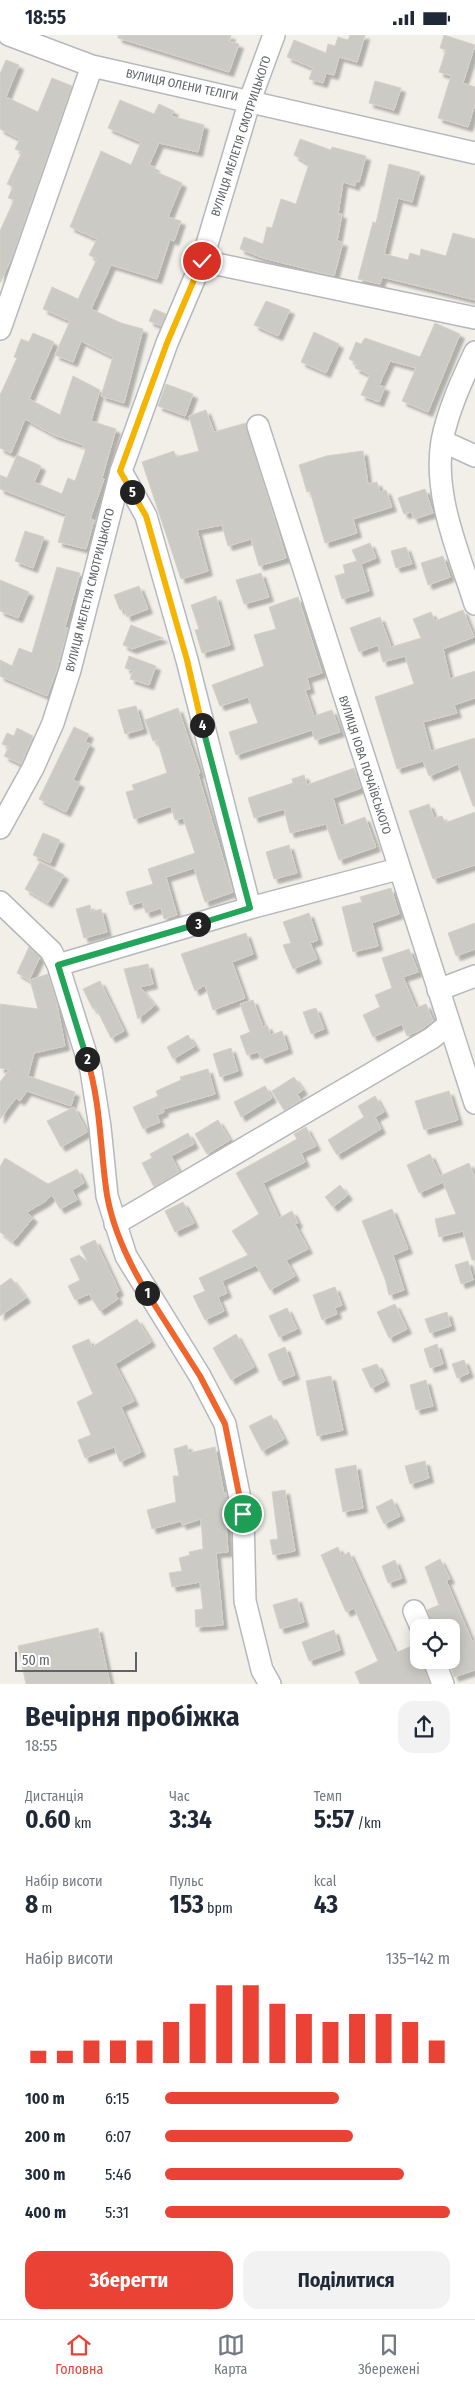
<!DOCTYPE html>
<html lang="uk">
<head>
<meta charset="utf-8">
<style>
  body { margin:0; font-family:"Fira Sans Condensed",sans-serif; background:#f2f2f3; color:#1f2937; height:100vh; display:flex; flex-direction:column; font-size:19px; white-space:nowrap }
  * { box-sizing:border-box; margin:0 }
  p { font-size:16px; color:#747a83 }
  .icon { flex:none; width:28px; height:28px; fill:none; stroke:currentColor; stroke-width:2; stroke-linecap:round; stroke-linejoin:round }
  .map { position:relative; height:1649px; overflow:hidden }
  .drawer { display:flex; flex-direction:column; background:#fff; flex:1 }
  .drawer>* { flex:none }
  .buttons { position:absolute; left:410px; top:1584px; display:grid; gap:10px }
  .buttons a { display:grid; place-items:center; width:50px; height:50px; border-radius:10px; background:#fff; box-shadow:0 2px 12px #0003; font-size:25px }
  .scale { position:absolute; left:15px; bottom:12px; width:122px; box-sizing:border-box; padding-left:5px; border:2px solid #5f6368; border-top:0; font-size:14px; line-height:18px; white-space:nowrap; color:#5f6368; -webkit-text-stroke:4px #fff; paint-order:stroke }
  .pin { position:absolute; display:grid; place-items:center; width:42px; height:42px; color:#fff; margin:-21px; border:2px solid #fff; border-radius:50%; box-shadow:0 1px 5px #0007 }
  .km { position:absolute; width:25px; height:25px; margin:-12px; border-radius:50%; background:#222; color:#fff; font-size:14px; line-height:25px; text-align:center }
  .round { display:grid; place-items:center; flex:none; width:52px; height:52px; border-radius:15px; background:#f2f2f3 }
  .headline { display:flex; align-items:center; justify-content:space-between; height:85px; padding:0 25px }
  h1 { font-size:28px; font-weight:700; line-height:38px }
  .figures { display:grid; grid-template-columns:repeat(3,1fr); gap:8px; height:85px; padding:5px 25px }
  .figures div { display:grid; align-content:center }
  .figures b { font-size:25px; font-weight:700 }
  .figures small { font-size:14px; font-weight:400 }
  .figures p { font-size:14px }
  .chart { height:140px; padding:10px 25px }
  .chart p { display:flex; justify-content:space-between }
  .chart svg { width:100%; height:90px; margin-top:5px; stroke:#ea4335; stroke-width:6 }
  .primary-button { display:flex; gap:10px; margin-top:auto; padding:10px 25px }
  .primary-button a { flex:1; height:58px; border-radius:15px; background:#ea4335; color:#fff; font-size:20px; font-weight:700; line-height:58px; text-align:center }
  .primary-button a+a { background:#f2f2f3; color:#1f2937 }
  ul { padding:0 25px; list-style:none; font-size:16px }
  li { display:grid; grid-template-columns:80px 60px 1fr; align-items:center; height:38px }
  li i { height:12px; border-radius:6px; background:#ea4335 }
  .status { display:flex; justify-content:space-between; align-items:center; height:35px; padding:0 25px; background:#fff; direction:ltr }
  .status svg { height:14px; fill:currentColor }
  .tabs { display:flex; justify-content:space-around; align-items:center; height:70px; border-top:1px solid #e0e1e3; background:#fff; font-size:14px; color:#747a83 }
  .tabs a { display:grid; justify-items:center; gap:2px }
  .tabs .selected { color:#ea4335 }
  .map>svg:first-child { display:block }
  .building { fill:#cccac5; stroke:#d6d1c6; filter:url(#shadow) }
  .lines { fill:none; stroke-linecap:round; stroke-linejoin:round }
  .minor-casing { stroke:#b5b8bc; stroke-width:24 }
  .minor { stroke:#fff; stroke-width:21 }
  .split-1-casing { stroke:#fff; stroke-width:10 }
  .split-2-casing { stroke:#fff; stroke-width:10 }
  .split-3-casing { stroke:#fff; stroke-width:10 }
  .split-4-casing { stroke:#fff; stroke-width:10 }
  .split-5-casing { stroke:#fff; stroke-width:10 }
  .split-6-casing { stroke:#fff; stroke-width:10 }
  .split-1 { stroke:#f0652b; stroke-width:6 }
  .split-2 { stroke:#f0652b; stroke-width:6 }
  .split-3 { stroke:#22a559; stroke-width:6 }
  .split-4 { stroke:#22a559; stroke-width:6 }
  .split-5 { stroke:#f5b400; stroke-width:6 }
  .split-6 { stroke:#f5b400; stroke-width:6 }
  .labels { text-anchor:middle; dominant-baseline:central; stroke-width:4; stroke-linejoin:round; paint-order:stroke }
  .street-label { font-size:12px; fill:#5f6368; stroke:#fff }
</style>
</head>
<body>
<div class="status"><b>18:55</b><svg viewBox="0 0 49 12"><path d="M0 12V9h3v3zM5 12V6h3v6zM10 12V3h3v9zM15 12V0h3v12zM26 1h20v11H26zM47 4h2v5h-2z"/></svg></div>
<div class="map">
<svg width="475" height="1649" viewBox="0 0 475 1649">
  <defs>
    <filter id="shadow"><feDropShadow dx="4.5" dy="4.5" stdDeviation="1" flood-color="#0004"/></filter>
  </defs>
  <rect width="100%" height="100%" fill="#f1efe8"/>
  <!-- building -->
  <path class="building" d="M118 0H231L229 6 239 9 229 37 118 3Z
    M350 0H365L357 27 339 22 334 40 326 38 323 48 309 44 313 33 287 22 294 5 326 18 328 9 335 11 338 2 348 5Z
    M444 0 475 10 463 48 475 52V69L468 92 438 83 451 41 439 37 446 15 440 13Z
    M6 25 19 30 6 62 38 77 52 43 72 51 12 222 0 248V196L14 165 8 163 13 152 7 149 22 117 15 114 20 104 0 94V39Z
    M375 46 401 53 394 75 369 68Z
    M120 65 154 79 159 69 174 76 171 81 204 90 198 117 159 108 149 130 155 132 154 136 182 148 168 182 181 186 174 206 170 204 157 244 111 230 91 274 121 288 143 294 124 368 101 361 113 322 81 306 73 327 55 320 70 286 43 274 52 252 78 264 97 224 89 220 97 204 70 192 101 116 131 130 141 107 108 93Z
    M300 104 331 115 332 112 366 121 359 147 356 146 355 151 343 147 338 179H342L337 206 343 207 334 241 263 223 240 214 244 202 263 209 267 192 272 193 281 164 296 169 309 129 294 120Z
    M389 129 420 137 412 167 398 163 384 219 408 225 410 218 420 221 421 214 446 221 453 198 475 204V265L382 242 380 249 358 244 373 187 376 188Z
    M266 266 290 275 278 301 254 290Z
    M154 274 166 279 161 291 149 286Z
    M435 288 460 299 428 377 402 366 416 333 390 326 379 350 385 352 379 367 361 360 370 340 355 333 357 328 349 324 356 307 361 309 365 303 420 322Z
    M314 297 339 309 326 338 301 327Z
    M33 298 54 307 29 364 60 380 73 341 100 355 91 386 116 394 102 443 104 444 90 484 94 485 86 514 58 507 66 479 0 454V440L7 443 17 420 41 431 34 447 62 459 68 443 75 446 86 414 82 413 83 410 54 400 25 384 11 418 0 413V360L17 323 14 322 21 304 29 307Z
    M166 349 193 359 185 381 158 371Z
    M206 375 214 397 246 388 286 523 259 531 251 504 228 511 222 490 197 495 208 536 181 544 142 427 174 416 176 422 199 416 189 381Z
    M363 416 368 449 377 447 380 457 386 455 392 472 353 484 357 498 325 508 310 456 307 457 299 430 326 421Z
    M425 454 433 478 414 484 411 477 404 479 398 463Z
    M25 496 44 502 33 533 15 526Z
    M370 508 376 523 361 529 369 556 342 564 335 541 345 538 343 530 357 526 352 515Z
    M406 512 412 529 396 533 391 516Z
    M443 521 450 542 428 550 421 528Z
    M57 532 80 538 65 592 68 593 57 634 47 661 0 641V625L12 631 19 613 32 618Z
    M261 538 269 562 244 569 236 545Z
    M0 545 29 557 18 583 0 576Z
    M139 551 148 574 127 582 124 573 120 575 114 560Z
    M216 561 230 610 202 618 195 595 199 594 191 570Z
    M298 562 322 638 307 643 310 654 305 655 314 681 332 675 340 697 315 705 312 695 236 720 229 697 258 688 248 662 220 671 212 650 264 631 254 600 276 594 269 572Z
    M463 575 474 602 443 614 450 644 475 636V663L454 670 457 678 423 687 431 716 475 703V771H473L458 729 429 741 423 726 397 734 375 662 414 649 405 621 383 627 378 610 359 617 350 593 380 582 391 612 421 603 413 584 431 577 435 586Z
    M131 590 163 603 132 614 123 610Z
    M129 621 156 631 149 650 130 644 133 636 125 633Z
    M136 671 143 694 125 699 118 675Z
    M178 673 200 738 198 739 233 857 205 867 194 833 166 842 177 880 164 884 161 873 146 878 142 867 130 870 126 857 153 849 148 834 195 818 183 783 175 785 171 771 134 784 126 757 134 755 132 750 167 738 157 705 153 706 145 685Z
    M74 692 89 699 85 707 90 709 73 745 80 748 66 777 39 764Z
    M17 693 33 701 21 729 4 721 9 712 2 709 7 698 14 701Z
    M354 733 361 753 333 763 341 791 365 782 376 812 339 825 326 789 290 798 284 774 254 783 248 763 293 748 292 744 304 740 307 750Z
    M429 769 434 783 442 781 445 788 475 777V830L433 844 409 776Z
    M43 798 60 805 50 828 33 820Z
    M289 810 297 838 274 844 266 817Z
    M40 827 64 840 48 868 25 854Z
    M391 853 399 879 372 888 378 911 353 917 342 872 362 867 360 862Z
    M90 870 91 877 101 874 107 897 84 903 76 874Z
    M309 878 318 905 310 908 317 924 293 934 283 910 291 908 283 887Z
    M475 888V914L456 921 448 898Z
    M246 898 253 919 232 927 245 963 213 975 205 950 195 956 181 919Z
    M29 912 40 922 29 945 17 938Z
    M409 914 418 937 403 942 416 973 426 969 433 986 420 995 407 1001 402 989 373 1002 363 980 380 972 375 960 392 953 382 923Z
    M148 929 153 949 140 952 155 970 138 984 124 934Z
    M48 939 56 965 65 1011 34 1018 28 1041 75 1057 71 1071 27 1056 20 1066 16 1063 0 1084V1047L9 1035 0 1033V969L38 974 30 945Z
    M100 946 124 996 111 1003 96 973 93 974 83 954Z
    M253 965 263 992 267 990 271 1000 282 996 288 1014 261 1024 258 1017 247 1020 240 1001 250 997 240 969Z
    M316 973 324 994 311 999 303 977Z
    M188 1000 195 1011 173 1024 167 1012Z
    M231 1013 238 1036 220 1042 213 1019Z
    M208 1034 215 1059 163 1074 164 1077 157 1080 160 1087 143 1094 133 1072 158 1061 156 1056 181 1045 180 1042Z
    M294 1042 303 1055 297 1059 301 1065 284 1075 272 1056Z
    M265 1051 272 1063 241 1082 234 1067Z
    M449 1056 458 1085 424 1095 415 1066Z
    M375 1061 384 1077 375 1082 381 1094 337 1120 328 1105 364 1082 358 1071Z
    M74 1072 87 1097 61 1112 47 1086Z
    M218 1085 230 1105 207 1119 195 1099Z
    M306 1092 316 1111 301 1118 305 1127 263 1148 279 1183 292 1176 298 1188 295 1189 308 1214 286 1225 295 1241 270 1255 256 1230 222 1246 227 1258 218 1262 224 1276 205 1285 193 1261 205 1256 199 1243 248 1220 232 1196 259 1179 236 1138 297 1104 294 1099Z
    M188 1098 194 1109 171 1121 179 1137 154 1152 142 1128 152 1123 150 1119Z
    M430 1119 440 1141 469 1128 475 1143V1225H472L463 1196 439 1202 435 1184 456 1179 443 1147 419 1158 407 1130Z
    M5 1123 48 1149 77 1134 84 1148 72 1155 77 1165 60 1174 52 1160 46 1166 27 1177 33 1183 13 1207 0 1197V1132Z
    M340 1150 348 1160 333 1172 325 1162Z
    M183 1167 194 1188 175 1197 165 1176Z
    M392 1174 408 1214 393 1220 404 1255 389 1260 385 1244 362 1186Z
    M95 1205 119 1256 115 1259 118 1264 100 1276 89 1259 75 1265 68 1251 80 1245 70 1224 79 1220 88 1227 80 1212Z
    M468 1226 473 1245 461 1249 455 1230Z
    M11 1243 26 1263 0 1281V1251Z
    M335 1252 342 1270 335 1273 337 1279 322 1285 313 1260Z
    M395 1269 407 1294 389 1303 377 1277Z
    M287 1273 297 1294 279 1302 269 1281Z
    M447 1277 451 1291 430 1298 425 1284Z
    M137 1284 151 1307 115 1329 134 1366 121 1372 141 1417 120 1427 114 1412 85 1423 78 1405 91 1400 77 1367 93 1359 72 1311 89 1304 92 1312Z
    M236 1299 254 1332 231 1345 213 1313Z
    M437 1309 443 1329 430 1333 424 1314Z
    M285 1312 295 1340 279 1346 268 1319Z
    M464 1325 469 1338 457 1343 452 1329Z
    M377 1329 385 1346 371 1353 362 1334Z
    M331 1341 343 1395 317 1401 306 1346Z
    M426 1345 433 1371 416 1375 410 1350Z
    M271 1380 284 1404 262 1416 249 1391Z
    M187 1410 189 1418 215 1412 224 1459 226 1458 229 1471 225 1472 228 1517 216 1518 223 1590 196 1592 195 1575 203 1574 200 1547 172 1552 169 1538 182 1536 179 1523 190 1520 189 1517 203 1514 201 1484 182 1490 181 1486 152 1494 147 1475 176 1467 173 1441H179L174 1414Z
    M425 1426 429 1443 410 1449 405 1431Z
    M356 1430 363 1473 343 1477 335 1434Z
    M285 1455 295 1516 273 1520 270 1505 278 1504 272 1457Z
    M392 1464 400 1481 384 1489 376 1472Z
    M338 1512 342 1521 349 1517 395 1618 419 1608V1625L430 1649H360L355 1637 378 1626 354 1573 346 1577 321 1520Z
    M440 1524 450 1544 446 1545 472 1606 475 1605V1635L454 1642 451 1632V1592H433L427 1575 439 1570 425 1532Z
    M395 1525 402 1543 388 1548 382 1531Z
    M297 1563 304 1587 280 1594 273 1570Z
    M98 1593 110 1649H26L18 1611Z
    M334 1595 340 1615 309 1626 302 1607Z"/>
  <g class="lines">
    <defs>
      <path id="minor" d="M9 0 92 31 475 118
        M202 226 475 283
        M0 294 92 31
        M475 317C462 345 448 375 442 406 433 461 459 518 475 569
        M258 391 475 1068
        M442 406 475 421
        M121 436 146 481 187 625 250 873
        M0 793 33 733 53 688 70 635 121 436 167 308 202 226 250 65 274 0
        M0 867 51 916 58 930 91 1035 100 1092 107 1161 126 1221 200 1341 225 1389 243 1479 245 1566 262 1635 270 1649
        M58 930 250 873 398 834
        M438 955 475 941
        M115 1189 432 1003 449 989
        M414 1576 421 1592
        M434 1625 443 1649"/>
    </defs>
    <!-- minor casing -->
    <use href="#minor" class="minor-casing"/>
    <!-- minor -->
    <use href="#minor" class="minor"/>
  </g>
  <g class="lines">
    <defs>
      <path id="split-1" d="M147 1258 200 1341 225 1389 243 1479"/>
      <path id="split-2" d="M87 1024C101 1068 100 1115 107 1160 113 1195 129 1228 147 1258"/>
      <path id="split-3" d="M87 1024 58 930 198 889"/>
      <path id="split-4" d="M198 889 250 873 202 690"/>
      <path id="split-5" d="M132 457 146 481 187 625 202 690"/>
      <path id="split-6" d="M132 457 120 436 167 308 202 226"/>
    </defs>
    <!-- split-1 casing -->
    <use href="#split-1" class="split-1-casing"/>
    <!-- split-2 casing -->
    <use href="#split-2" class="split-2-casing"/>
    <!-- split-3 casing -->
    <use href="#split-3" class="split-3-casing"/>
    <!-- split-4 casing -->
    <use href="#split-4" class="split-4-casing"/>
    <!-- split-5 casing -->
    <use href="#split-5" class="split-5-casing"/>
    <!-- split-6 casing -->
    <use href="#split-6" class="split-6-casing"/>
    <!-- split-1 -->
    <use href="#split-1" class="split-1"/>
    <!-- split-2 -->
    <use href="#split-2" class="split-2"/>
    <!-- split-3 -->
    <use href="#split-3" class="split-3"/>
    <!-- split-4 -->
    <use href="#split-4" class="split-4"/>
    <!-- split-5 -->
    <use href="#split-5" class="split-5"/>
    <!-- split-6 -->
    <use href="#split-6" class="split-6"/>
  </g>
  <g class="labels">
    <!-- street labels -->
    <g class="street-label">
      <text transform="translate(182 50) rotate(12)">ВУЛИЦЯ ОЛЕНИ ТЕЛІГИ</text>
      <text transform="translate(241 101) rotate(-72)">ВУЛИЦЯ МЕЛЕТІЯ СМОТРИЦЬКОГО</text>
      <text transform="translate(90 555) rotate(-76)">ВУЛИЦЯ МЕЛЕТІЯ СМОТРИЦЬКОГО</text>
      <text transform="translate(365 730) rotate(72)">ВУЛИЦЯ ІОВА ПОЧАЇВСЬКОГО</text>
    </g>
  </g>
</svg>
<div class="buttons">
<a><svg class="icon" aria-label="locate" viewBox="0 0 24 24"><circle cx="12" cy="12" r="6"/><path d="M12 2v4M12 18v4M2 12h4M18 12h4"/></svg></a>
</div>
<div class="scale">50 m</div>
<div class="pin" style="left:243px;top:1479px;background:#1e9e55"><svg class="icon" aria-label="arrive" viewBox="0 0 24 24"><path d="M6 21V4h12l-3 4 3 4H6"/></svg></div>
<div class="pin" style="left:202px;top:226px;background:#d93025"><svg class="icon" aria-label="check" viewBox="0 0 24 24"><path d="M5 12l5 5 9-10"/></svg></div>
<b class="km" style="left:147px;top:1258px">1</b>
<b class="km" style="left:87px;top:1024px">2</b>
<b class="km" style="left:198px;top:889px">3</b>
<b class="km" style="left:202px;top:690px">4</b>
<b class="km" style="left:132px;top:457px">5</b>
</div>
<section class="drawer">
<div class="headline"><div><h1>Вечірня пробіжка</h1><p>18:55</p></div><a class="round"><svg class="icon" aria-label="share" viewBox="0 0 24 24"><path d="M12 15V3M7 8l5-5 5 5M5 13v7h14v-7"/></svg></a></div>
<div class="figures">
<div><p>Дистанція</p><b>0.60<small> km</small></b></div>
<div><p>Час</p><b>3:34</b></div>
<div><p>Темп</p><b>5:57<small> /km</small></b></div>
</div>
<div class="figures">
<div><p>Набір висоти</p><b>8<small> m</small></b></div>
<div><p>Пульс</p><b>153<small> bpm</small></b></div>
<div><p>kcal</p><b>43</b></div>
</div>
<div class="chart"><p><span>Набір висоти</span>135–142 m</p>
<svg viewBox="0 0 160 44" preserveAspectRatio="none"><path d="M5 44V38M15 44V38M25 44V33M35 44V33M45 44V33M55 44V24M65 44V15M75 44V6M85 44V6M95 44V15M105 44V20M115 44V24M125 44V20M135 44V20M145 44V24M155 44V33"/></svg>
</div>
<ul>
<li><b>100 m</b>6:15<i style="width:61%"></i></li>
<li><b>200 m</b>6:07<i style="width:66%"></i></li>
<li><b>300 m</b>5:46<i style="width:84%"></i></li>
<li><b>400 m</b>5:31<i style="width:100%"></i></li>
</ul>
<div class="primary-button"><a>Зберегти</a><a>Поділитися</a></div>
</section>
<nav class="tabs">
<a class="selected"><svg class="icon" aria-label="home" viewBox="0 0 24 24"><path d="M3 11l9-7 9 7M6 9v11h12V9"/></svg>Головна</a>
<a><svg class="icon" aria-label="map" viewBox="0 0 24 24"><path d="M3 6l6-2 6 2 6-2v14l-6 2-6-2-6 2zM9 4v14M15 6v14"/></svg>Карта</a>
<a><svg class="icon" aria-label="saved" viewBox="0 0 24 24"><path d="M7 4h10v16l-5-4-5 4z"/></svg>Збережені</a>
</nav>
</body>
</html>
